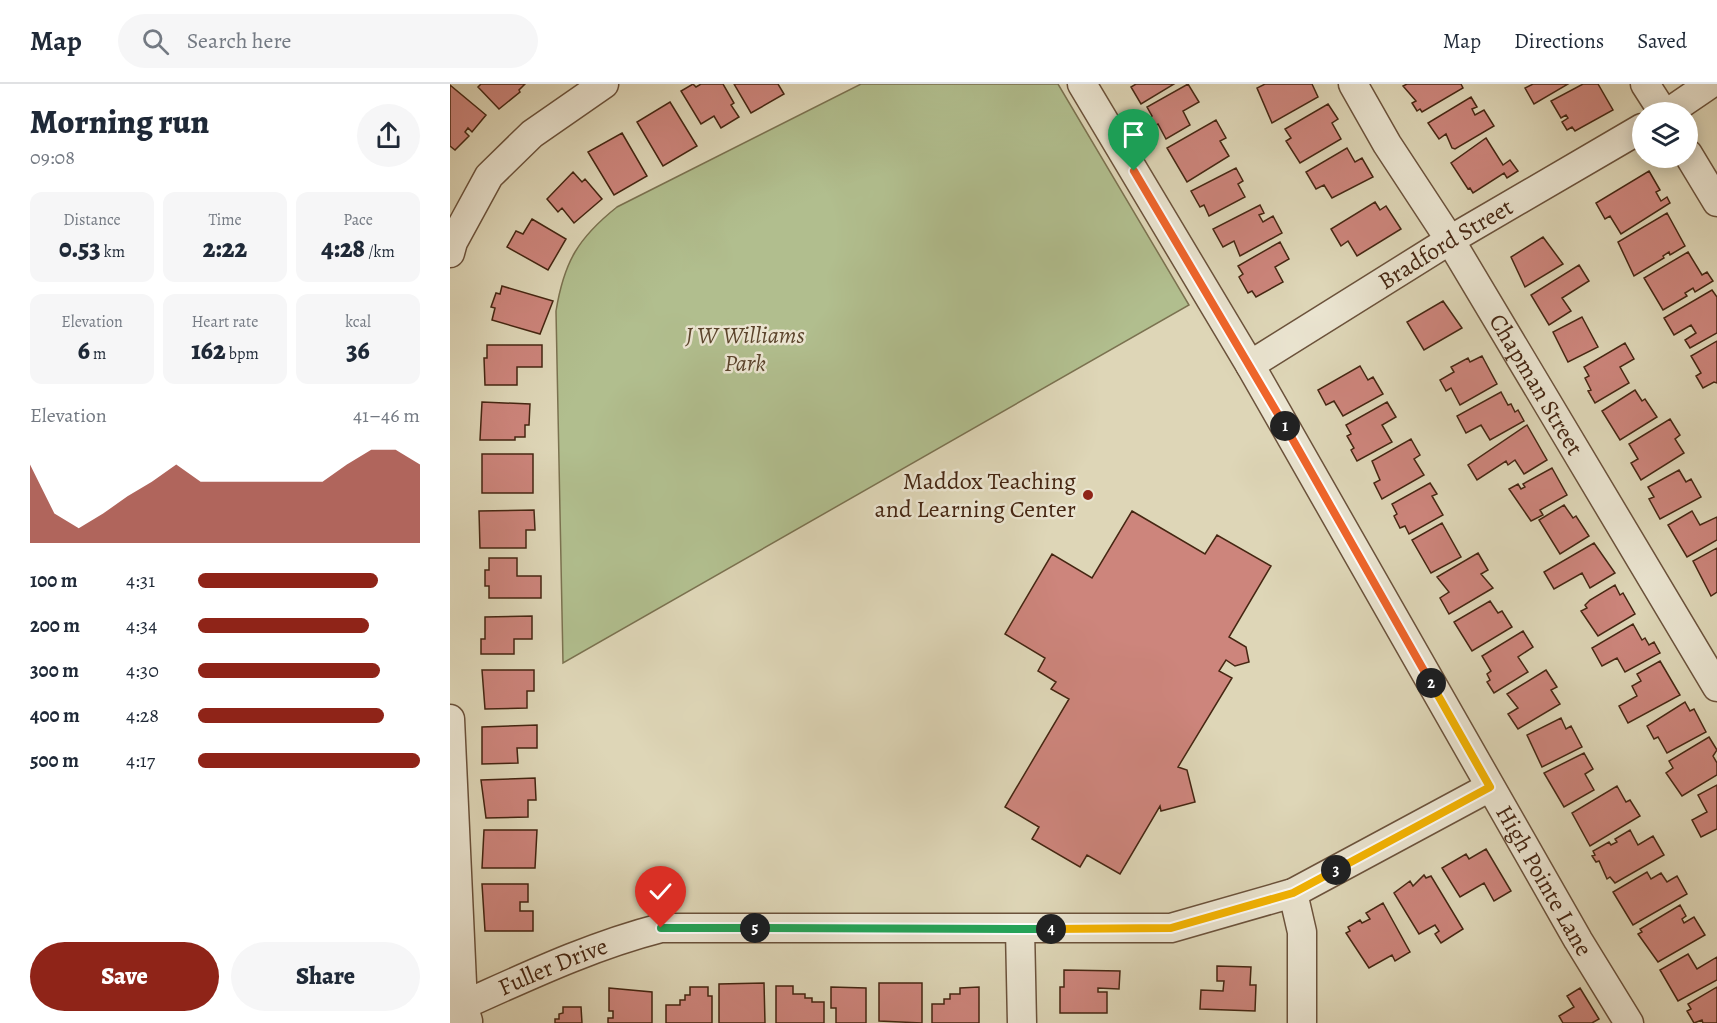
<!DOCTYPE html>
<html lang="en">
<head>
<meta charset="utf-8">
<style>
  body { margin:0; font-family:Alegreya,serif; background:#f6f6f7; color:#1f2937; height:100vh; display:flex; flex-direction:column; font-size:22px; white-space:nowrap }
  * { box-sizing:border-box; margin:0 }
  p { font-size:20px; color:#747a83 }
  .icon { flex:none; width:33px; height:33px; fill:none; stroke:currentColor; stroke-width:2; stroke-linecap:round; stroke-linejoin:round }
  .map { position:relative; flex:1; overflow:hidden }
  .sheet { display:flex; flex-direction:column; background:#fff; width:450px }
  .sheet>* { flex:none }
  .controls { position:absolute; left:1182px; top:18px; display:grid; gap:12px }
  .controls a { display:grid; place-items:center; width:66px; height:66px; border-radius:50%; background:#fff; box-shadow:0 3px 15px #0003; font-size:30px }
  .pin { position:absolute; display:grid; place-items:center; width:51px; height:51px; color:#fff; margin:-62px -26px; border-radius:50% 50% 50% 0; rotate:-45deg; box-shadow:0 0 6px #0007 }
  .pin .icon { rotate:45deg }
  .km { position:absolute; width:30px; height:30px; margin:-15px; border-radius:50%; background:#222; color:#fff; font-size:16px; line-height:30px; text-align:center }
  .round { display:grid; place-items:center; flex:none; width:63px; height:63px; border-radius:32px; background:#f6f6f7 }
  .summary { display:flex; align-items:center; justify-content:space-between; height:102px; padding:0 30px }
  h1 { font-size:33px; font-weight:800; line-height:45px }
  .stats { display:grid; grid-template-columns:repeat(3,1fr); gap:9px; height:102px; padding:6px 30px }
  .stats div { display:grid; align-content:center; border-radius:12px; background:#f6f6f7; text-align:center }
  .stats b { font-size:26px; font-weight:800 }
  .stats small { font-size:16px; font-weight:400 }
  .stats p { font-size:16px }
  .chart { height:168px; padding:12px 30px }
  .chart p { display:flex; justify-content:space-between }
  .chart svg { width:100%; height:108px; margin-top:6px; fill:#8f2418; opacity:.7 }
  .action { display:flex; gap:12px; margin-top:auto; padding:12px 30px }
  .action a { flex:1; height:69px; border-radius:36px; background:#8f2418; color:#fff; font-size:24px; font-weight:800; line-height:69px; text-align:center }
  .action a+a { background:#f6f6f7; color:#1f2937 }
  ul { padding:0 30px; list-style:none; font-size:20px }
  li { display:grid; grid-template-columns:96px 72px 1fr; align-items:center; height:45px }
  li i { height:15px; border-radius:8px; background:#8f2418 }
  header { display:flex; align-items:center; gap:36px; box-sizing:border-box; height:84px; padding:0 30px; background:#fff; border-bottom:2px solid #e0e1e3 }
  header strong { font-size:28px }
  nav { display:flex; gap:33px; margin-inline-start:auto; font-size:21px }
  .search { width:420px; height:54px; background:#f6f6f7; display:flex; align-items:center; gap:15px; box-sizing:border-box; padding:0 21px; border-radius:33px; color:#747a83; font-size:22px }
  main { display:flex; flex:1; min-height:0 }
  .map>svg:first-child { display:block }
  .green { fill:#b1be8e; stroke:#7b7250; stroke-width:1.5 }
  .building { fill:#cd857c; stroke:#452612; stroke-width:1.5 }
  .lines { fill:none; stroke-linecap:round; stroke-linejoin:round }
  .minor-casing { stroke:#6b523b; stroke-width:31 }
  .minor { stroke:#eae4d0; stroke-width:28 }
  .split-1-casing { stroke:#fff; stroke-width:12 }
  .split-2-casing { stroke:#fff; stroke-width:12 }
  .split-3-casing { stroke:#fff; stroke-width:12 }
  .split-4-casing { stroke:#fff; stroke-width:12 }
  .split-5-casing { stroke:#fff; stroke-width:12 }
  .split-6-casing { stroke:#fff; stroke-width:12 }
  .split-1 { stroke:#f0652b; stroke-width:8 }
  .split-2 { stroke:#f0652b; stroke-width:8 }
  .split-3 { stroke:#f5b400; stroke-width:8 }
  .split-4 { stroke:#f5b400; stroke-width:8 }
  .split-5 { stroke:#22a559; stroke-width:8 }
  .split-6 { stroke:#22a559; stroke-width:8 }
  .poi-dot { fill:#8f2418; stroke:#eae4d0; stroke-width:2 }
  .labels { text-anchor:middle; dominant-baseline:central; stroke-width:5; stroke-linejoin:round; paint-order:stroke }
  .street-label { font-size:24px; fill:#452612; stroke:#eae4d0 }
  .park-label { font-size:24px; font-style:italic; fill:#5b442b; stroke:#eae4d0 }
  .poi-label { font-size:24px; fill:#452612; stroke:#eae4d0; text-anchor:end }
</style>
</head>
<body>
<header>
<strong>Map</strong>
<div class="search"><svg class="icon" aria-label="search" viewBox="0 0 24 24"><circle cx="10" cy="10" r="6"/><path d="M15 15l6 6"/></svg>Search here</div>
<nav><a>Map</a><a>Directions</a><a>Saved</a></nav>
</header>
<main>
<section class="sheet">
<div class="summary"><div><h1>Morning run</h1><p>09:08</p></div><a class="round"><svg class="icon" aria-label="share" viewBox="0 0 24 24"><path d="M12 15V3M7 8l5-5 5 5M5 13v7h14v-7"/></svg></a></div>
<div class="stats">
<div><p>Distance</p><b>0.53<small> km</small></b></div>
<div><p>Time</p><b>2:22</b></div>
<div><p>Pace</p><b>4:28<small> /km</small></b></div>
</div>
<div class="stats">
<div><p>Elevation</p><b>6<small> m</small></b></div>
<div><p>Heart rate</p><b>162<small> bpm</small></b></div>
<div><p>kcal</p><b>36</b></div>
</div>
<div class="chart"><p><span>Elevation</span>41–46 m</p>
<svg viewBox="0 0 160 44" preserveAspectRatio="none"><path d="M0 44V12L10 32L20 38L30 32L40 25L50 19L60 12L70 19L80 19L90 19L100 19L110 19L120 19L130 12L140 6L150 6L160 12V44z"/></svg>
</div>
<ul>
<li><b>100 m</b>4:31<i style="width:81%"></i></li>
<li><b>200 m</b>4:34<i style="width:77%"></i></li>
<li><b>300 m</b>4:30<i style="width:82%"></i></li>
<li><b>400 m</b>4:28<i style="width:84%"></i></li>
<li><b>500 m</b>4:17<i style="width:100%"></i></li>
</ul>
<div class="action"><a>Save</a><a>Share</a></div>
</section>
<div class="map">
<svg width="1267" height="939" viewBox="0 0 1267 939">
  <rect width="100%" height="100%" fill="#ded6b7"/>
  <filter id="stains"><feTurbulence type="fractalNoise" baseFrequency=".00333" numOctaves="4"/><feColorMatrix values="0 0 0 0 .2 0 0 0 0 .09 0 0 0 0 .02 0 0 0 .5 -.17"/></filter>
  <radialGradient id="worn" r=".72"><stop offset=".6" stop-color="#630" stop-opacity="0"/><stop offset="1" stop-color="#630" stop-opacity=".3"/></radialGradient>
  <!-- green -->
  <path class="green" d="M411 0H608L739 221 113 579 106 227C114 178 128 154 167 123Z"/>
  <!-- building -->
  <path class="building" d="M31 0H75L69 6 70 8 49 25 28 3Z
    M243 0 246 3 251 0H273L284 19 281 21 289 33 271 44 264 32 251 40 231 7Z
    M284 0H328L334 10 301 29Z
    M686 0H724L691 20 681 3Z
    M738 0 749 18 733 27 740 41 716 55 708 40 703 43 698 34 702 32 697 23Z
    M815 0H862L868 13 822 39 807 4Z
    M957 0H1011L1013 4 972 28 970 25 967 27 962 19 966 17 953 2Z
    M1083 0H1118L1084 20 1075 4Z
    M1133 0H1148L1163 26 1125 47 1122 43 1117 46 1112 38 1118 34 1116 31 1111 34 1101 17Z
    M0 1 36 31 22 48 18 44 15 48 19 52 5 66 0 62Z
    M1021 13 1027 23 1022 25 1025 31 1034 26 1044 42 1005 65 1002 64 996 50 989 55 978 39Z
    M220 18 247 62 213 82 187 38Z
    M878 20 888 35 882 39 891 55 850 79 836 57 841 54 835 45Z
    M766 36 776 54 770 57 779 72 737 98 717 64Z
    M172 49 197 92 164 111 138 68Z
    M1036 54 1053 81 1060 76 1068 87 1057 94 1054 89 1023 109 1020 104 1018 105 1001 79Z
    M897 64 905 78 912 74 923 93 882 114 874 101 866 105 856 88Z
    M786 84 793 97 788 100 795 113 759 132 754 121 750 123 741 107Z
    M1199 87 1210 106 1206 108 1211 117 1217 113 1220 119 1171 150 1160 132 1155 135 1146 119Z
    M123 88 132 98 135 95 152 115 124 139 112 124 108 128 97 115Z
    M925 118 930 126 936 122 951 145 907 172 898 157 891 162 881 145Z
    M810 121 814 129 809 131 813 138 823 132 832 149 790 172 784 157 773 163 763 145Z
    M1217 129 1235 162 1220 171 1219 168 1213 172 1214 174 1184 192 1168 158Z
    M82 135 116 155 98 186 57 163 66 147 73 150Z
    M1093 153 1113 180 1075 203 1061 173Z
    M830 158 839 175 825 183 833 198 806 213 802 207 798 209 789 193 793 190 788 182Z
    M1238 168 1252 191 1257 188 1263 197 1245 208 1243 204 1235 209 1237 212 1213 226 1194 194Z
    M1129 181 1139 197 1112 214 1121 227 1099 241 1081 211Z
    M52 202 103 217 90 250 42 236 45 224 41 223 46 209 50 210Z
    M1262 206 1267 213V249L1240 264 1235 256 1246 249 1241 241 1224 251 1214 234Z
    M993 217 1012 244 974 266 957 238Z
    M1132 233 1148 263 1118 278 1103 248Z
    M1267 257V299L1264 298 1253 304 1246 292 1251 289 1241 272Z
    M1175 259 1184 275 1170 283 1179 299 1145 319 1138 307 1141 306 1135 294 1139 292 1134 283Z
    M37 261H92V283H67V301H35L34 274H37Z
    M1032 272 1047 300 1010 321 1001 304 996 307 990 296 1004 288 1001 283 1018 274 1020 278Z
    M910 282 918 296 923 293 933 310 893 332 884 317 876 321 868 306Z
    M1185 306 1192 317 1195 315 1207 333 1170 356 1152 327Z
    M1051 308 1058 321 1061 320 1065 328 1068 326 1074 337 1040 356 1031 341 1016 349 1007 332Z
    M32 318 80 320 79 341H75V353H65V356H30Z
    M937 318 946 333 932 341 942 358 907 377 901 366 904 364 897 352 901 350 896 341Z
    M1220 335 1230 351 1225 355 1234 369 1191 396 1181 379 1188 375 1179 360Z
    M1077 341 1097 376 1074 390 1065 376 1058 381 1056 377 1027 396 1018 381Z
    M961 355 970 371 964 375 974 391 932 415 924 399 930 396 922 377Z
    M32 370H83V409H32Z
    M1102 384 1117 411 1090 426 1093 431 1081 437 1059 405 1068 400 1071 405 1075 403 1073 400Z
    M1229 386 1236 398 1241 395 1251 413 1210 435 1199 415 1204 413 1198 403Z
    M980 399 987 410 982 412 993 431 959 450 955 442 950 444 944 432 947 430 942 420Z
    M1114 421 1123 434 1126 432 1139 452 1110 470 1089 436Z
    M84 426 85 446H76V464H30L29 427Z
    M682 427 755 470 767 451 821 482 779 553 796 563 799 578 785 582 776 576 769 587 782 594 728 683 737 686 745 718 711 727 710 722 670 790 637 771 630 783 582 755 589 743 555 723 619 615 601 605 606 598 588 587 595 574 555 550 602 470 642 494Z
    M1242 427 1250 441 1267 433V456L1237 473 1218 441Z
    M992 439 1011 473 981 489 962 456Z
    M1144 459 1165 489 1140 504 1132 489 1104 505 1094 488Z
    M1267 464V508L1261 512 1243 477Z
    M1028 469 1038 486 1031 490 1043 504 999 530 990 514 999 508 987 493Z
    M39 474H67V492H91V514H39V502H35V486H39Z
    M1165 501 1170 511 1173 509 1185 530 1148 552 1131 527 1137 524 1135 521 1140 516Z
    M1040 517 1048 529 1052 527 1062 543 1022 567 1004 538Z
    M82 532V555H64V570H31V555H35V533Z
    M1183 540 1192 556 1195 554 1199 561 1204 558 1210 569 1175 588 1167 574 1152 582 1142 564Z
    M1073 547 1083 563 1068 573 1078 588 1044 609 1037 598 1040 596 1037 590 1041 587 1032 572Z
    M1210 577 1230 611 1178 639 1169 622 1187 612 1182 602 1191 597 1187 590Z
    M32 586H84V607H77V624L35 625Z
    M1096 586 1107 603 1101 606 1110 620 1068 645 1058 630 1068 624 1057 610Z
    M1235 618 1240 627 1244 625 1256 648 1217 669 1208 653 1204 655 1197 642Z
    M1111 634 1116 645 1121 642 1132 663 1092 683 1077 651Z
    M87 641V664H67L68 679 32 680V643Z
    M1259 653 1267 666 1263 672 1267 679V691L1232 712 1216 689 1223 684 1219 677Z
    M1134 669 1143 685 1135 690 1144 706 1114 723 1094 689Z
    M85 694 86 716H78V733L36 734 31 696Z
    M1267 701V745L1251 753 1242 736 1257 728 1248 711Z
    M1167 702 1176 718 1180 716 1190 732 1140 762 1122 729Z
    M34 746H87L85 784H32Z
    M1180 746 1188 761 1203 752 1214 771 1165 799 1160 793 1157 795 1149 777 1146 778 1142 772 1145 771 1143 767 1159 758 1161 761 1167 758 1165 755Z
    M1036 765 1061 807 1044 817 1034 799 1010 813 992 784 1016 770 1019 775Z
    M1197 788 1201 795 1211 789 1217 798 1227 792 1237 810 1183 841 1163 808Z
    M974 791 976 794 981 792 1013 845 991 859 985 850 989 847 985 841 969 850 944 809 960 797 963 802Z
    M32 800H78V818H70V827H83V847H35Z
    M933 819 960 868 945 877 942 871 919 884 896 849 900 847 898 843 910 836 912 839 920 835 916 829Z
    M1230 821 1236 832 1232 835 1234 839 1244 833 1255 851 1208 878 1188 850 1192 848 1190 845Z
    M1238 870 1247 885 1267 873V896L1228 917 1210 886Z
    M767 882 801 883 800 901H806L805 927 750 925 751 906 773 907 774 897H767Z
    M614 886 670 887 669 905 648 904V908H657V929H610V903H614Z
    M314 899 315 939H269V900Z
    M429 899H472V939L429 937Z
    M326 902H343V910H355V914H362V918H374V939H326Z
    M240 903H258V912H262V939H216V921H230V916H235V911H240Z
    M381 903 416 904V939H386V924H381Z
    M529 903V939H482V920H494V915H500V910H510V904Z
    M1267 903V939H1253L1252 936 1244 939 1237 927 1241 925 1238 920Z
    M159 904 202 908V939H158V934H163V927H159Z
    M1130 904 1149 935 1142 939H1113L1109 932 1124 923 1117 912Z
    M113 923H131L132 939H105V935H109V930L113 929Z"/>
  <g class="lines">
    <defs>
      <g id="minor">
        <path id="s1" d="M632 0 800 281 1128 856 1179 939"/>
        <path id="s2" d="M903 0 937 60 1000 156 1267 603"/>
        <path d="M1195 0 1213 28"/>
        <path d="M1219 28 1260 0"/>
        <path d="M1238 70 1267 118"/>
        <path d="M0 169 3 158 39 92 82 50 154 0"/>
        <path id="s3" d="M800 281 1000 156 1192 44"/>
        <path d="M0 635 13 921 18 937"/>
        <path d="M843 809 852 848V939"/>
        <path d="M570 845 572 939"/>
        <path id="s4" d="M0 927C70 896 137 863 211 844H721L843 809 1040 703"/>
      </g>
    </defs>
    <!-- minor casing -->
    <use href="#minor" class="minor-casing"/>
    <!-- minor -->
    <use href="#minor" class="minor"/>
  </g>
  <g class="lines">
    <defs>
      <path id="split-1" d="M684 87 835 342"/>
      <path id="split-2" d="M835 342 981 599"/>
      <path id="split-3" d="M886 786 1040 703 981 599"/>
      <path id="split-4" d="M601 845 721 844 843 809 886 786"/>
      <path id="split-5" d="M305 844 601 845"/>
      <path id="split-6" d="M211 844H305"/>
    </defs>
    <!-- split-1 casing -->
    <use href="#split-1" class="split-1-casing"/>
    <!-- split-2 casing -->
    <use href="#split-2" class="split-2-casing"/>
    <!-- split-3 casing -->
    <use href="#split-3" class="split-3-casing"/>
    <!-- split-4 casing -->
    <use href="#split-4" class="split-4-casing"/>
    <!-- split-5 casing -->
    <use href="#split-5" class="split-5-casing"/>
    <!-- split-6 casing -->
    <use href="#split-6" class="split-6-casing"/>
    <!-- split-1 -->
    <use href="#split-1" class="split-1"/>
    <!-- split-2 -->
    <use href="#split-2" class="split-2"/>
    <!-- split-3 -->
    <use href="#split-3" class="split-3"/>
    <!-- split-4 -->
    <use href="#split-4" class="split-4"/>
    <!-- split-5 -->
    <use href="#split-5" class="split-5"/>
    <!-- split-6 -->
    <use href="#split-6" class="split-6"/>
  </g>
  <!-- markers -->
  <circle class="poi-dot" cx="638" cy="411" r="6"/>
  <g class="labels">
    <!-- street labels -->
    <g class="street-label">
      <text stroke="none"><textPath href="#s3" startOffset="230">Bradford Street</textPath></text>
      <text stroke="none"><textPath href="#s2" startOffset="352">Chapman Street</textPath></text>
      <text stroke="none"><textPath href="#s1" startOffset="921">High Pointe Lane</textPath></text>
      <text stroke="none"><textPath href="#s4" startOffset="112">Fuller Drive</textPath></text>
    </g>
    <!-- park labels -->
    <g class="park-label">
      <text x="295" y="251">J W Williams<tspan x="295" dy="28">Park</tspan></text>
    </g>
    <!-- poi labels -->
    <g class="poi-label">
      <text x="626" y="397">Maddox Teaching<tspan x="626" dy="28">and Learning Center</tspan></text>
    </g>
  </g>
  <rect width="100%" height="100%" filter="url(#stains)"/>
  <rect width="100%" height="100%" fill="url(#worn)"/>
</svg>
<div class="controls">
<a><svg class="icon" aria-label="layers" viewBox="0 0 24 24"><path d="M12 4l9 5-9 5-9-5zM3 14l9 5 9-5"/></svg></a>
</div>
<div class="pin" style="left:684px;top:87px;background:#1e9e55"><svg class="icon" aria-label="arrive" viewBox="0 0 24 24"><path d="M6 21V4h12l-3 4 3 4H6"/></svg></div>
<div class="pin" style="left:211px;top:844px;background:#d93025"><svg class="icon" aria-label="check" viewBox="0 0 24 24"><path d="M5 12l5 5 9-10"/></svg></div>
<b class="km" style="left:835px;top:342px">1</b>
<b class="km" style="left:981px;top:599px">2</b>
<b class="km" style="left:886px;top:786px">3</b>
<b class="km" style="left:601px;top:845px">4</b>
<b class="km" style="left:305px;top:844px">5</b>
</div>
</main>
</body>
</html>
